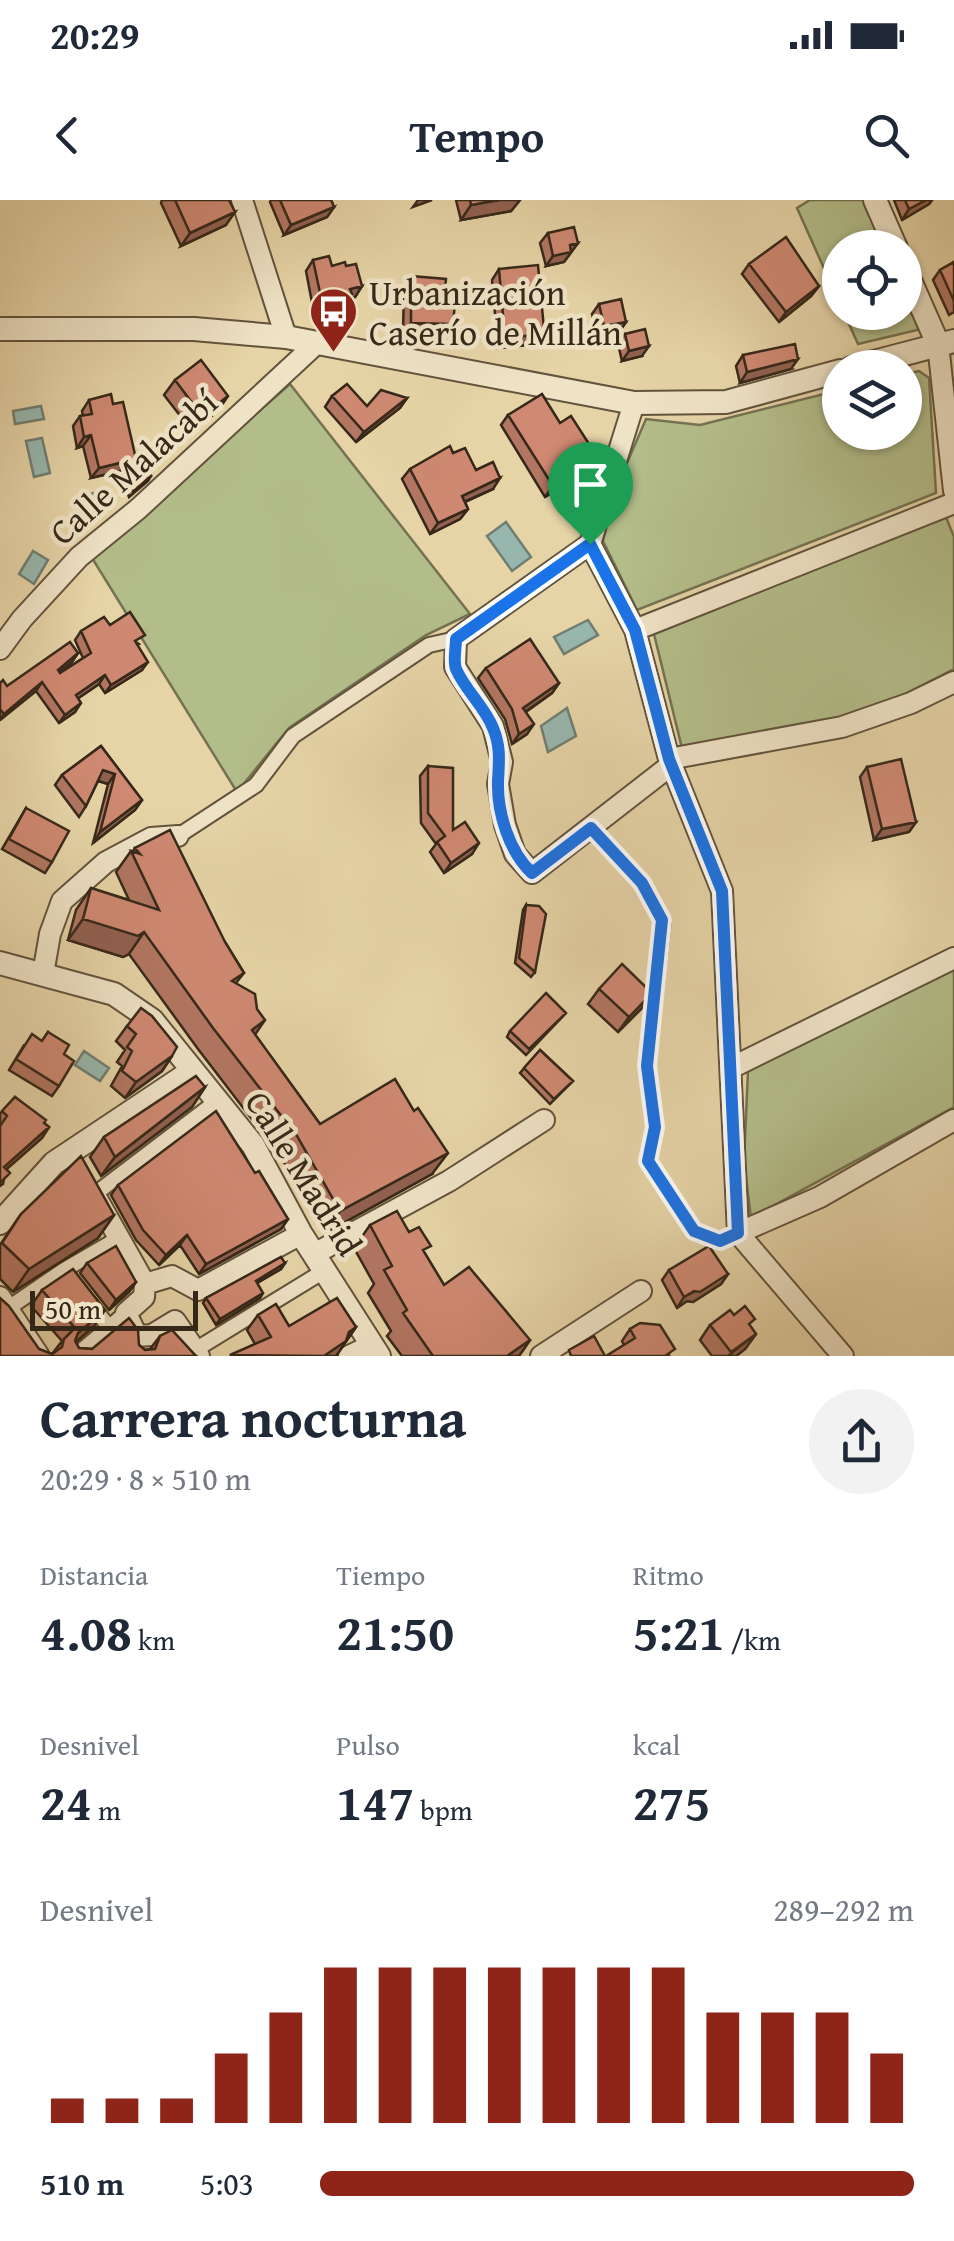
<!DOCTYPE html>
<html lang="es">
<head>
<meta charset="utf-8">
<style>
  body { margin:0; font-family:"Gentium Book Plus",serif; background:#f2f2f3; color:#1f2937; height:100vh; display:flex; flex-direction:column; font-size:38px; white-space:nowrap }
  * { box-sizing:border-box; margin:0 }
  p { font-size:32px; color:#747a83 }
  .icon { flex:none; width:55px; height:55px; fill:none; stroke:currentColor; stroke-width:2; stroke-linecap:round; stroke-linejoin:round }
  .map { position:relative; height:1156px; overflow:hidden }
  .panel { display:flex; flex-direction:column; background:#fff; flex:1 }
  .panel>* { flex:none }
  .tools { position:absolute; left:822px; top:30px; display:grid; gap:20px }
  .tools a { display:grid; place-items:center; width:100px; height:100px; border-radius:50%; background:#fff; box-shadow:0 2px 8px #0004; font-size:50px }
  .scale { position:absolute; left:30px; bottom:25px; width:168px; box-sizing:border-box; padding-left:10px; border:5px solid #362819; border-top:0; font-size:28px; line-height:35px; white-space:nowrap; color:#362819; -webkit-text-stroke:8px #efe3c6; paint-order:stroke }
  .pin { position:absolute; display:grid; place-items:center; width:85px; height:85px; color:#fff; margin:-102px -42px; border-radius:50% 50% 50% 0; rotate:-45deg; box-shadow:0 0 10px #0007 }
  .pin .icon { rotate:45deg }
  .round { display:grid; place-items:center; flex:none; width:105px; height:105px; border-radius:52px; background:#f2f2f3 }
  .overview { display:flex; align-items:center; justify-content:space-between; height:170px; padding:0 40px }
  h1 { font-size:55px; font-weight:700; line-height:75px }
  .figures { display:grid; grid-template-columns:repeat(3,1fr); gap:15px; height:170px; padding:10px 40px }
  .figures div { display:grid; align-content:center }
  .figures b { font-size:50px; font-weight:700 }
  .figures small { font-size:28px; font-weight:400 }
  .figures p { font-size:28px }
  .chart { height:280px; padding:20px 40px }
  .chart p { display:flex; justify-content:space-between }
  .chart svg { width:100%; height:180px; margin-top:10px; stroke:#8f2418; stroke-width:6 }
  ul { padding:0 40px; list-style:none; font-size:32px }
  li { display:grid; grid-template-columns:160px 120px 1fr; align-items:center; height:75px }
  li i { height:25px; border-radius:12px; background:#8f2418 }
  .status { display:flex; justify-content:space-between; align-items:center; height:70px; padding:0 50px; background:#fff; direction:ltr }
  .status svg { height:28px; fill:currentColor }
  header { display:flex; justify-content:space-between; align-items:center; height:130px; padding:0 40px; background:#fff; font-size:45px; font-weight:700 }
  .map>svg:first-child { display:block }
  .green { fill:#b3bd89; stroke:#747251; stroke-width:2.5 }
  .water { fill:#97b7ae; stroke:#707e72; stroke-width:2.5 }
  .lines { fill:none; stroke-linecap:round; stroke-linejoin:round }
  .pedestrian-casing { stroke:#62533c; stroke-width:18 }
  .minor-casing { stroke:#62533c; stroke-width:24 }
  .tertiary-casing { stroke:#62533c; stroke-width:26 }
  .pedestrian { stroke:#efe3c6; stroke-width:14 }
  .minor { stroke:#efe3c6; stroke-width:20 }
  .tertiary { stroke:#efe3c6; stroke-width:22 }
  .wall { fill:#b27662; stroke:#362819; stroke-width:2.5 }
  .shaded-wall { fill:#916050; stroke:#362819; stroke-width:2.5 }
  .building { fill:#cf8972; stroke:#362819; stroke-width:2.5 }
  .route-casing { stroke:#fff; stroke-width:20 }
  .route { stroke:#1a73e8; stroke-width:12 }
  .labels { text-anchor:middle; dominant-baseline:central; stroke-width:9; stroke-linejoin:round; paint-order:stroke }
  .poi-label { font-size:35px; fill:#362819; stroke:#efe3c6; text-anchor:start }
  .street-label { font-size:35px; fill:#362819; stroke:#efe3c6 }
</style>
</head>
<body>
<div class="status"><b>20:29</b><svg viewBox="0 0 49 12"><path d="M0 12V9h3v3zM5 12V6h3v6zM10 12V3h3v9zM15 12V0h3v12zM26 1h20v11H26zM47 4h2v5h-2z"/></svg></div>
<header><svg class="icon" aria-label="back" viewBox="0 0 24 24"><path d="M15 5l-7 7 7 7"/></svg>Tempo<svg class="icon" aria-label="search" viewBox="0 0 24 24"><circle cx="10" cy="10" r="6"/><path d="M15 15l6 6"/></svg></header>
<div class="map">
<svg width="954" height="1156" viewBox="0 0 954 1156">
  <rect width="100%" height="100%" fill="#e6d4a7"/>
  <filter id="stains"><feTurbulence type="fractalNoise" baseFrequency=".002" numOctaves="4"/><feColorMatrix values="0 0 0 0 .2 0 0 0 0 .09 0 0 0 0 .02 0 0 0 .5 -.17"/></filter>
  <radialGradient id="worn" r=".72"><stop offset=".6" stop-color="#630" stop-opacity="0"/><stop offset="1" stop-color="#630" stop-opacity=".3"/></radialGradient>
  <!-- green -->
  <path class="green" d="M810 0H869L890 47 840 48V104L797 8Z
    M905 81 926 128 858 144 844 113 905 112Z
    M919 171 929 178 936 293 637 410 603 341 614 293 646 219 700 225 840 190V232H905V174Z
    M290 184 470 414 426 435 289 528 237 592 92 358Z
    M946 317 954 337V469L891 501 830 523 682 548 654 434Z
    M954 769V907L751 1018 744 962 748 871Z"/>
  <!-- water -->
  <path class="water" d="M41 206 44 219 15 224 13 211Z
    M42 238 50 273 34 277 26 241Z
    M108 289 112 303 80 313 76 298Z
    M506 322 531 357 512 371 487 336Z
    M33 351 48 360 34 384 19 374Z
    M588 420 598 435 564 454 554 437Z
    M567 508 576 536 548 552 541 526Z
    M84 851 109 868 100 881 75 865Z"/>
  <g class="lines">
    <defs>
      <path id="pedestrian" d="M591 628 642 683 663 721 647 866 655 927 648 961 694 1031 720 1041 738 1033
        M178 636 256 585 293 536 429 445 456 439
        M95 994 217 901
        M89 1102 109 1127
        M10 1107 64 1070 119 1038
        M195 1150 324 1071
        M75 1156 126 1113"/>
      <path id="minor" d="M242 0 286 137
        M938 144 954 291
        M634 203 590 344 456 439 455 467 493 526 502 562 498 584 505 625 515 654 532 673 671 565
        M590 344 635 430 669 559 722 691 738 1033
        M635 430 954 303
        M0 449 22 419 79 357 138 309 318 142
        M669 559 842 527 911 503 954 482
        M43 774 50 734 62 701 106 662 151 638 178 636
        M731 868 954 758
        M97 999 145 1084 144 1097 126 1113 137 1136 152 1135 175 1121 199 1156
        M738 1033 820 997 954 920
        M738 1033 843 1156
        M314 1054 449 981 544 920
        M145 1084 172 1076 198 1090 301 1034
        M0 1097 39 1156
        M349 1156 372 1145
        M541 1156 641 1091"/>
      <path id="tertiary" d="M875 0 896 48
        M905 69 938 144
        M0 129H194L286 137 634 203 726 202 840 171
        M851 168 954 141
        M0 763 114 794 152 820 253 945 301 1034 379 1156
        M0 1023 54 963 192 871"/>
    </defs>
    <!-- pedestrian casing -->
    <use href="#pedestrian" class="pedestrian-casing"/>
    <!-- minor casing -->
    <use href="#minor" class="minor-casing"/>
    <!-- tertiary casing -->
    <use href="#tertiary" class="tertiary-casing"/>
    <!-- pedestrian -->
    <use href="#pedestrian" class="pedestrian"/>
    <!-- minor -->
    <use href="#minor" class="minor"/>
    <!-- tertiary -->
    <use href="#tertiary" class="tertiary"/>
  </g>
  <!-- wall -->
  <path class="wall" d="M162 0H229L226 25 181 46 161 3Z
    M271 0H331L334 7 327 17 284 35 270 2Z
    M456 0H520L511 11 461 20Z
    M894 0H932L929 4 902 20Z
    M548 33 578 43 564 62 546 66 540 43Z
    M313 60 332 66H346L362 86 355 97 349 98 344 105 314 113 306 71Z
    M954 62V112L949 115 933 80 940 70Z
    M749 64 819 86 811 96 779 122 742 74Z
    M499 69 544 129 536 140H530L527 145 498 148 492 80Z
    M411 76 446 134 403 133 404 87Z
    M599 104 626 122 619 132 597 137 592 114Z
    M625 134 642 156 622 161 618 144Z
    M743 155 791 169 740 183 736 166Z
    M175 180 218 211 192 231 164 195Z
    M332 196 367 206 407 198 400 208 356 242 325 207Z
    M89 200 113 204 136 259 132 265 151 276 148 281 129 297 120 271 91 278 83 246 77 248 73 226 80 216H83L82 211Z
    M508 215 583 257 582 258 587 265 580 276 545 297 501 225Z
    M453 253 476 270 493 289 465 302 468 309 460 319 430 334 402 279 410 269Z
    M110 425 139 444 137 445 142 470 105 493 99 484 78 498 75 512 59 523 36 491 0 520V483L7 486 78 453 72 462 60 473 83 458 75 440 81 431Z
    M486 468 559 483 552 493 526 512 527 534 512 544 505 519 478 478Z
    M101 546 142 600 135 610 93 643 108 584 98 581 86 606 79 617 55 585 62 575Z
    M428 566 453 630 472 654 444 673 430 652 436 644 421 623 420 576Z
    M867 567 916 622 909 632 874 640 860 577Z
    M26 608 52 662 45 673 2 649Z
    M135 648 225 742 244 773 236 783 255 835 320 924 432 974 325 1033 281 957 198 849 129 754 123 757 68 740 76 710 91 688 129 700 116 672 131 651H133Z
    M526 705 535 772 531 777 515 763 523 710Z
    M599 789 652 793 642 808 618 832 588 804Z
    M566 813 526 855 507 837 510 831Z
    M127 826 172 856 162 871 125 898 111 886 122 866 117 862 125 850 116 841Z
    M48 832 64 854 59 886 52 896 9 870 24 845 42 841Z
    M540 850 573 881 550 904 520 873Z
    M205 887 192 907 101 976 90 957 104 937Z
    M15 897 49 927 42 938 6 969 3 984 0 986V914Z
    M255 973 288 1019 281 1029 199 1074 180 1045 159 1065 136 1040 111 995 118 985Z
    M21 1014 114 1015 98 1038 13 1092 0 1079V1045Z
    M370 1025 409 1032 425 1054 444 1085 530 1140 519 1156H402L387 1136 391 1131 368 1093 374 1084 354 1048Z
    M87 1063 136 1082 129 1092 109 1110 80 1073Z
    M285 1063 281 1069 257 1083 260 1098 216 1125 203 1103 206 1098Z
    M669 1070 728 1074 721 1084 693 1102 687 1101 677 1108 662 1080Z
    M42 1090 94 1126 76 1142 79 1148 92 1149 139 1145 145 1150 150 1149 160 1136 196 1156H0L39 1149 52 1154 62 1141 31 1106Z
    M258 1115 289 1126 356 1127 336 1156H230L255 1144 247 1130Z
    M734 1115 750 1126 756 1134 745 1149 736 1156H712L700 1140 710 1125Z
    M630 1129 670 1156 624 1145 622 1141Z"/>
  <!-- shaded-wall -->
  <path class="shaded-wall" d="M418 0H432L413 7Z
    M499 0H520L511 11 461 20 471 5Z
    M926 0H932L929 4 902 20 909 9Z
    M334 7 327 17 284 35 291 25Z
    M235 12 226 25 181 46 190 33Z
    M578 43 564 62 546 66 553 56 570 45Z
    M362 86 355 97 349 98 344 105 314 113 322 102 350 89Z
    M819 86 811 96 779 122 786 112Z
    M626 122 619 132 597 137 604 126Z
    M411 123 453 124 446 134 403 133Z
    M544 129 536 140H530L527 145 498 148 505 138 534 130Z
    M649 146 642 156 622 161 629 151Z
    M798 159 791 169 740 183 747 172Z
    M228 196 218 211 192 231 202 216Z
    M407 198 400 208 356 242 364 232Z
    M91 235 83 246 77 248 84 237Z
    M136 259 128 270 124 267 120 271 91 278 99 268Z
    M587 265 580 276 545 297 553 286Z
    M500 278 493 289 455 306 462 296Z
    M468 309 460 319 430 334 438 323Z
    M78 453 72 462 52 478 58 470Z
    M148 462 142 470 105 493 111 485Z
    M105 475 99 484 70 504 76 495Z
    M42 482 36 491 0 520 4 514Z
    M559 483 552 493 516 518 523 508Z
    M81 503 75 512 59 523 65 515Z
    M534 524 527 534 512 544 519 534Z
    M103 570 115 574 108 584 96 580Z
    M142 600 135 610 93 643 100 632Z
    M916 622 909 632 874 640 882 629Z
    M479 643 472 654 444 673 451 663Z
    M83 719 144 732 129 754 123 757 68 740Z
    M652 793 642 808 618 832 629 817Z
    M265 820 250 842 252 830Z
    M172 856 162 871 125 898 136 882Z
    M205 887 192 907 101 976 115 957Z
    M49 927 42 938 0 975 4 967Z
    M448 953 432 974 325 1033 340 1011Z
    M114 1015 98 1038 13 1092 29 1069Z
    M288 1019 281 1029 199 1074 206 1064Z
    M187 1035 180 1045 159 1065 166 1055Z
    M285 1063 281 1069 252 1086 256 1081Z
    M728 1074 721 1084 693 1102 687 1101 677 1108 684 1097Z
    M136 1082 129 1092 109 1110 116 1100Z
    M263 1093 260 1098 216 1125 220 1119Z
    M105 1110 94 1126 68 1149 78 1133Z
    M356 1127 336 1156H324L349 1132Z
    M756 1134 745 1149 736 1156H728Z
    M530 1140 519 1156H507Z"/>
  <!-- building -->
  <path class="building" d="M175 0H229L235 12 190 33Z
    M280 0H331L334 7 291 25Z
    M470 0H499L471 5Z
    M905 0H926L909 9Z
    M574 27 578 43 570 45 571 52 553 56 548 33Z
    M786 37 819 86 786 112 749 64Z
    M329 56 332 66 345 62 346 66 356 64 362 86 350 89 352 94 322 102 313 60Z
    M954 62V101L940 70Z
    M538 65 544 129 534 130V135L505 138 499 69Z
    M411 76 446 79 445 91 456 92 453 124 411 123Z
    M621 99 626 122 604 126 599 104Z
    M645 129 649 146 629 151 625 134Z
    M795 144 798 159 747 172 743 155Z
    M201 160 228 196 202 216 175 180Z
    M347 184 367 206 381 190 407 198 364 232 332 196Z
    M111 194 113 204 123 202 136 259 99 268 91 235 84 237 80 216 92 214 89 200Z
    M542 194 560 223 571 216 591 247 579 254 587 265 553 286 508 215Z
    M450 246 453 253 465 248 476 270 493 262 500 278 462 296 468 309 438 323 410 269Z
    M140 263 151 276 133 292 124 267Z
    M130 412 145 435 135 441 148 462 111 485 105 475 76 495 81 503 65 515 42 482 4 514 0 509V483L3 480 7 486 70 442 78 453 58 470 60 473 91 453 81 431 104 417 110 425Z
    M530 439 559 483 523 508 534 524 519 534 512 509 486 468Z
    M101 546 142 600 100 632 115 574 103 570 86 606 62 575Z
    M901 559 916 622 882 629 867 567Z
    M428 566 453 568V630L465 622 479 643 451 663 437 642 445 636 428 613Z
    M26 608 69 631 52 662 9 639Z
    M170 630 225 742 244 773 232 781 255 794 257 809 265 820 252 830 320 924 395 879 414 911 418 908 448 953 340 1011 297 936 213 828 144 732 138 736 83 719 91 688 159 710 131 651 140 654 135 648Z
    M526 705 539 706 546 714 535 772 519 758Z
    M622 764 652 793 629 817 599 789Z
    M546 793 566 813 529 849 510 831Z
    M141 808 152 816 177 847 172 856 136 882 122 871 132 851 127 847 136 834 127 826Z
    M48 832 69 845 64 854 74 861 59 886 16 859 32 834 42 841Z
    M540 850 573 881 554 899 524 868Z
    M196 876 205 887 115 957 104 937Z
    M15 897 46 920 44 923 49 927 4 967 10 973 0 983V926L7 916 2 911Z
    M216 911 255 973 259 971 288 1019 206 1064 187 1035 166 1055 143 1030 118 985Z
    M81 956 114 1015 29 1069 2 1043 21 1014Z
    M397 1011 409 1032 419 1027 431 1046 423 1050 444 1085 469 1067 530 1140 507 1156H433L403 1113 407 1110 384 1070 392 1066 370 1025Z
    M116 1046 136 1082 116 1100 87 1063Z
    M709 1046 728 1074 700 1092 694 1091 684 1097 669 1070Z
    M281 1057 285 1063 256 1081 263 1093 220 1119 206 1098Z
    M73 1069 105 1110 78 1133 75 1141 79 1148 92 1149 129 1118 138 1130 139 1145 145 1150 155 1149 160 1136 172 1130 196 1156H0V1098L9 1106 39 1149 52 1154 62 1147 64 1139 75 1128 42 1090Z
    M337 1098 356 1127 349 1132 346 1141 324 1156 230 1155 271 1137 258 1115 276 1104 289 1126Z
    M745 1106 755 1119 749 1124 756 1134 731 1152 710 1125 730 1110 734 1115Z
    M640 1123 660 1125 675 1149 665 1156H606L635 1138 630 1129Z
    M594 1136 605 1156H571L569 1150Z"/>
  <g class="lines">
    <defs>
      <path id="route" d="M590 344 635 430 669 559 722 691 738 1033 720 1041 694 1031 648 961 655 927 647 866 662 720 642 683 591 628 532 673C509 652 497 612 498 581 499 562 501 547 493 528 485 507 465 490 456 469 453 461 456 448 456 439Z"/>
    </defs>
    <!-- route casing -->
    <use href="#route" class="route-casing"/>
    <!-- route -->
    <use href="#route" class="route"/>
  </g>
  <!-- icons -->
  <defs>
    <symbol id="bus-pin" viewBox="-11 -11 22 30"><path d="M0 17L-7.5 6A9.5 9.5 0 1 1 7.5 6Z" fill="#8f2418" stroke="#efe3c6"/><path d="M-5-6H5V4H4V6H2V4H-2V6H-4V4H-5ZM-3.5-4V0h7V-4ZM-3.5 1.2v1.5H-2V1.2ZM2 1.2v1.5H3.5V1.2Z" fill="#fff"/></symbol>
  </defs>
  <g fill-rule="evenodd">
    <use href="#bus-pin" x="306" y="84" width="55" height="75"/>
  </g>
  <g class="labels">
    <!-- poi labels -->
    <g class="poi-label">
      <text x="369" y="92">Urbanización<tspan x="369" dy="40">Caserío de Millán</tspan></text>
    </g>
    <!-- street labels -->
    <g class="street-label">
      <text transform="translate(133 267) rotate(-42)">Calle Malacabí</text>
      <text transform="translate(304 973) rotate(58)">Calle Madrid</text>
    </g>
  </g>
  <rect width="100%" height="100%" filter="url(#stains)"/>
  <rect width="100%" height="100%" fill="url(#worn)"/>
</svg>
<div class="tools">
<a><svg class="icon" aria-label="locate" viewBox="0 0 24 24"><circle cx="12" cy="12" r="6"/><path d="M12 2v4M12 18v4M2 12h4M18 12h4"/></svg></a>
<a><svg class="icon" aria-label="layers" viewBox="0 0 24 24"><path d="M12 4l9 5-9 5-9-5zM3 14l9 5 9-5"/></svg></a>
</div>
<div class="scale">50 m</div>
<div class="pin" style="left:590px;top:344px;background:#1e9e55"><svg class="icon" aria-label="arrive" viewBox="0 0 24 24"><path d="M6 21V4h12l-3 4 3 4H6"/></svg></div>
</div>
<section class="panel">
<div class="overview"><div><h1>Carrera nocturna</h1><p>20:29 · 8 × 510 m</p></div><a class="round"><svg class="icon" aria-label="share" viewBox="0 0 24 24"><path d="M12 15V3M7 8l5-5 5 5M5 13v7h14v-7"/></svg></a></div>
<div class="figures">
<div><p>Distancia</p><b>4.08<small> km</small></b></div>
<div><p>Tiempo</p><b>21:50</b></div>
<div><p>Ritmo</p><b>5:21<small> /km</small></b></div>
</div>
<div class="figures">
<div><p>Desnivel</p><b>24<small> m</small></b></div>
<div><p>Pulso</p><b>147<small> bpm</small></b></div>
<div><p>kcal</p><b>275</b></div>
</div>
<div class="chart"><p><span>Desnivel</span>289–292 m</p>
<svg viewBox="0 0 160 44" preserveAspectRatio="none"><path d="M5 44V38M15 44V38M25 44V38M35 44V27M45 44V17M55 44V6M65 44V6M75 44V6M85 44V6M95 44V6M105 44V6M115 44V6M125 44V17M135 44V17M145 44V17M155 44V27"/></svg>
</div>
<ul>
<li><b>510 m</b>5:03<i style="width:100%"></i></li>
</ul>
</section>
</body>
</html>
